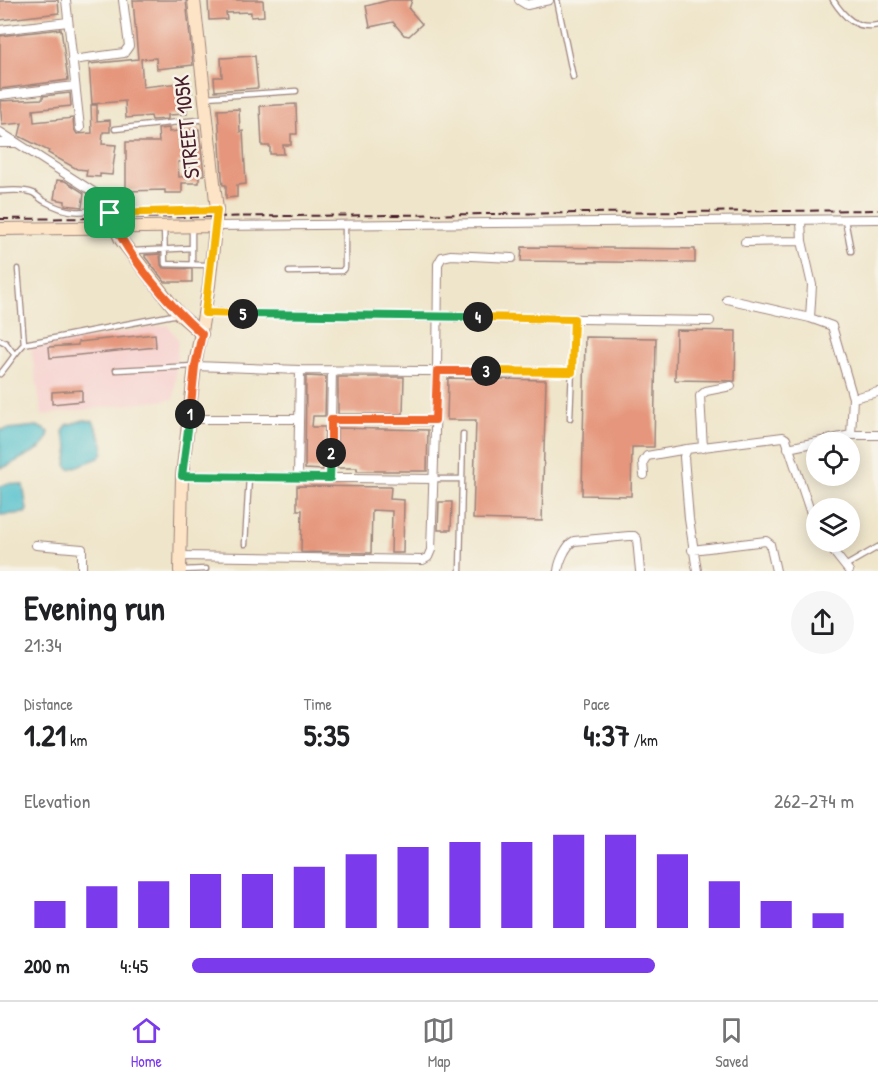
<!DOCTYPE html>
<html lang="en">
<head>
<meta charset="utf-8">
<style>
  body { margin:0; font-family:"Patrick Hand",sans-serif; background:#f6f6f6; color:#202124; height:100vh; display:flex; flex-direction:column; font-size:22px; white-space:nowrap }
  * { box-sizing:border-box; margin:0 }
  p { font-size:20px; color:#757577 }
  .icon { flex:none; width:33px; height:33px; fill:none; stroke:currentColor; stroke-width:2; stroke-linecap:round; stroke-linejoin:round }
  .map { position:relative; height:571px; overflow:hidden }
  .side { display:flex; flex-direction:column; background:#fff; flex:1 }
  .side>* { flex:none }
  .buttons { position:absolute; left:806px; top:432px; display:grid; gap:12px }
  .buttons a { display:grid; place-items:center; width:54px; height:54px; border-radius:50%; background:#fff; box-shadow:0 3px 15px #0003; font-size:30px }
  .pin { position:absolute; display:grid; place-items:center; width:51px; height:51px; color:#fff; margin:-26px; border-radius:12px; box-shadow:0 3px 9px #0006 }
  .km { position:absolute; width:30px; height:30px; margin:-15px; border-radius:50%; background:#222; color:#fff; font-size:16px; line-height:30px; text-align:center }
  .round { display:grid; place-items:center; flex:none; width:63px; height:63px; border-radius:32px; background:#f6f6f6 }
  .headline { display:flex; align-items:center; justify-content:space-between; height:102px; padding:0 24px }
  h1 { font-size:33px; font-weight:700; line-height:45px }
  .figures { display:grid; grid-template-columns:repeat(3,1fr); gap:9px; height:102px; padding:6px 24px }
  .figures div { display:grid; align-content:center }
  .figures b { font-size:30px; font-weight:700 }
  .figures small { font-size:16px; font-weight:400 }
  .figures p { font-size:16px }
  .chart { height:168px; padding:12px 24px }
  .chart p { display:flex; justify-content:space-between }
  .chart svg { width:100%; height:108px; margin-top:6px; stroke:#7c3aed; stroke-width:6 }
  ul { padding:0 24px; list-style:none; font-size:20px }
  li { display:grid; grid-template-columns:96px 72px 1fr; align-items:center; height:45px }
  li i { height:15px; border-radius:8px; background:#7c3aed }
  .tab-bar { display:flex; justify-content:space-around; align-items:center; height:84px; border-top:2px solid #e0e0e0; background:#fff; font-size:16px; color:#757577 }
  .tab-bar a { display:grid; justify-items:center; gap:3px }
  .tab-bar .current { color:#7c3aed }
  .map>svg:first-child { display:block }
  .built { fill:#f7d0ce }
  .water { fill:#54c1cd; stroke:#4f707c; stroke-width:1.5 }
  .building { fill:#e5967b; fill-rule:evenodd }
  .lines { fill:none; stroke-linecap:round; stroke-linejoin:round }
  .lane-casing { stroke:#9c827a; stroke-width:7 }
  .street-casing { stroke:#9c827a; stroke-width:10 }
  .secondary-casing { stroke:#9c827a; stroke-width:14 }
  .lane { stroke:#fff; stroke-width:4.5 }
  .street { stroke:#fff; stroke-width:8 }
  .secondary { stroke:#fee4c6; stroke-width:12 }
  .rail { stroke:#4a1f2b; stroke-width:2; stroke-dasharray:9 4.5; stroke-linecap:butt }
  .split-1-casing { stroke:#fff; stroke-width:12 }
  .split-2-casing { stroke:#fff; stroke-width:12 }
  .split-3-casing { stroke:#fff; stroke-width:12 }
  .split-4-casing { stroke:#fff; stroke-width:12 }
  .split-5-casing { stroke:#fff; stroke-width:12 }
  .split-6-casing { stroke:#fff; stroke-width:12 }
  .split-1 { stroke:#f0652b; stroke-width:8 }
  .split-2 { stroke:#22a559; stroke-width:8 }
  .split-3 { stroke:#f0652b; stroke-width:8 }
  .split-4 { stroke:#f5b400; stroke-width:8 }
  .split-5 { stroke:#22a559; stroke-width:8 }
  .split-6 { stroke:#f5b400; stroke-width:8 }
  .labels { text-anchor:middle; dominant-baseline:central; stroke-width:5; stroke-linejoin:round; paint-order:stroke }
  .street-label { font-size:22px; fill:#4a1f2b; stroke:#f7f3e8 }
</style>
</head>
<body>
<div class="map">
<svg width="878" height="571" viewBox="0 0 878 571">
  <rect width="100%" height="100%" fill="#f7f3e8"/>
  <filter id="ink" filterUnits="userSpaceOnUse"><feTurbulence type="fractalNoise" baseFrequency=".0167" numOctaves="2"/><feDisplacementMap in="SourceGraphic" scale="12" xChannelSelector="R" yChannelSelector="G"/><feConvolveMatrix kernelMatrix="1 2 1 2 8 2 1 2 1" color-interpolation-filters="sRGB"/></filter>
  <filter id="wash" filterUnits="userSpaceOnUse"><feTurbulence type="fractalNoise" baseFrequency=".008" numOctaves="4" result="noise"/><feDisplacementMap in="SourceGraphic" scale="24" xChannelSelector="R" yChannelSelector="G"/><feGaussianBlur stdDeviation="1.35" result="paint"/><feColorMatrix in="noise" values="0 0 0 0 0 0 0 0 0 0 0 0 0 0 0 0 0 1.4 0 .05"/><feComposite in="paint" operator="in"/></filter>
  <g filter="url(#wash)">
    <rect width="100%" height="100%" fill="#efe5ca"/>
    <!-- built -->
    <path class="built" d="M167 325 178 339 174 399 42 415 31 348Z"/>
    <!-- water -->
    <path class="water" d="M84 420 93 421 103 444V452L99 458 70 469 66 465 69 449 63 432 67 425Z
      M37 426 49 432C46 449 35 450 22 458 13 462 10 466 0 468V430Z
      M9 483 23 485 27 510 25 513 0 515V486Z"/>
    <g id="blocks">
      <!-- building -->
      <path class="building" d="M58 0 59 13 0 20V1Z
        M133 0H186L193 65 157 69 156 58 141 59 143 87 190 82 192 94 186 95 187 114 168 115V119L152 120 151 116 126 118 125 101 92 104 89 64 138 59Z
        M208 0H263L264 16 251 17V12L226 13 227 19 209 20Z
        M390 0H412L409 9 422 24 409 36 404 35 393 22 370 27 366 6Z
        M61 29 68 80 0 89V36Z
        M255 56 258 88 215 91 214 77H222L221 58Z
        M70 93 71 106 33 110 34 122 73 118 74 129 77 134 92 133 91 105H97V121L110 120V132H103L102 144 116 145 112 175 100 174V177L86 176 87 170 77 169 48 153 49 151 19 136 22 123 2 125 0 101 43 99V96Z
        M296 104 297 134H291V145H283L284 154H270V146H262L260 106Z
        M239 109 240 132 243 131 246 184 237 185V197L226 198V185H223L222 177 218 110Z
        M169 128V132L199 129 204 175H199V183H182V193H165V190L126 191V142H159L158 129ZM190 161 191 176 179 177 178 162Z
        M57 180 65 181 84 193 82 207 65 205V201L54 199Z
        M522 247 695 249V263L521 261Z
        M160 254 161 265 163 268 192 269V282H165L145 257V255Z
        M676 330 736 331 735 381 675 380Z
        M155 334 156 347 50 358 49 347 78 345V342Z
        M585 337 656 338 654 447H632L631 496 582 495Z
        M306 376 326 377 325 416H313L312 427H325L323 470 305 469Z
        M338 377H404L403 414H338Z
        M448 378 546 380 542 521 473 519 476 420H447Z
        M82 390V401L52 404V392Z
        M337 428 428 430 427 471H357V468H337Z
        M297 486 391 487 390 499 404 500 403 553H391L392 511 372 510 371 553 301 552 302 510H297Z
        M439 502H452L451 530H438Z"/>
    </g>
  </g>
  <g filter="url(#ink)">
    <use href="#blocks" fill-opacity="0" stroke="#9c827a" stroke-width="1.5"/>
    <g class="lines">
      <defs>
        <path id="lane" d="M557 0 573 77
          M833 0C844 17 856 30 878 25
          M206 97 296 91
          M115 129 206 119
          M0 191C10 191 23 189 33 193 37 195 40 199 44 201 67 214 84 214 107 206
          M109 213 217 210
          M845 220 851 251
          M192 226V265
          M164 227 165 264 209 265
          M133 251 192 248
          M18 269 24 344
          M289 272 342 271 345 267V225
          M0 340 6 343 14 354
          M116 370 194 366
          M553 372H571
          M0 374C9 364 15 353 24 344L178 314
          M570 418 574 319
          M433 479H462
          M245 544 249 477
          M845 566 878 547
          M182 570 206 569
          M460 571 463 434"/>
        <path id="street" d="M66 0 80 128
          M519 0 527 5 549 0
          M0 30 68 22
          M72 60 124 53 129 46 123 0
          M0 95 75 86
          M0 132 103 198 115 227
          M0 143H16
          M216 226 878 219
          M802 241 812 285 810 318
          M745 242 802 241 801 220
          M727 299 810 318 832 326 853 398
          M205 313 710 321
          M195 366 300 370 553 372
          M189 419H299
          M331 420 435 421
          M851 435 853 398 878 392
          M703 448 700 396 706 391 731 386
          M788 448 851 435H878
          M687 449 684 457 689 519 697 571
          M644 475 643 462 647 456 687 449 783 437 786 439 809 508 816 524
          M182 476 433 479
          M298 477 300 370
          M330 478 332 370
          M826 542 849 571
          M36 545 82 549V571
          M692 550 766 541 770 544 776 571
          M180 556 423 560 428 557 431 550 437 371 438 264 442 257 451 255 512 258
          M558 571C559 562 566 545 574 541L629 536H634L637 539 640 571"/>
        <path id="secondary" d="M115 227 121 240 179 314 202 334
          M0 229 216 226
          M180 571 182 476 195 366 209 285 217 210 194 0"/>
      </defs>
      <!-- lane casing -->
      <use href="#lane" class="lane-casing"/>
      <!-- street casing -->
      <use href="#street" class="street-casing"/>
      <!-- secondary casing -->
      <use href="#secondary" class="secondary-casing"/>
      <!-- lane -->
      <use href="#lane" class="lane"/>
      <!-- street -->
      <use href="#street" class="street"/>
      <!-- secondary -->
      <use href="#secondary" class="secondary"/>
      <!-- rail -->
      <path class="rail" d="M0 219 878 210"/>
    </g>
  </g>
  <g class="lines" filter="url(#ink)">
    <defs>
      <path id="split-1" d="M110 213C123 252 170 306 202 334L195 366 190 414"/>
      <path id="split-2" d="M190 414 182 476 330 478 331 453"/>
      <path id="split-3" d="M331 453V420H435L437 371H486"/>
      <path id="split-4" d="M478 317 574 319 572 372 486 371"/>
      <path id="split-5" d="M243 314 478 317"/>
      <path id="split-6" d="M110 213 217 210 205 313 243 314"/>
    </defs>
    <!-- split-1 casing -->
    <use href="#split-1" class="split-1-casing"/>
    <!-- split-2 casing -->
    <use href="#split-2" class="split-2-casing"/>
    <!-- split-3 casing -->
    <use href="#split-3" class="split-3-casing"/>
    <!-- split-4 casing -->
    <use href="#split-4" class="split-4-casing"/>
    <!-- split-5 casing -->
    <use href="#split-5" class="split-5-casing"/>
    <!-- split-6 casing -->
    <use href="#split-6" class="split-6-casing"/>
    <!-- split-1 -->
    <use href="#split-1" class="split-1"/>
    <!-- split-2 -->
    <use href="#split-2" class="split-2"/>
    <!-- split-3 -->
    <use href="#split-3" class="split-3"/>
    <!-- split-4 -->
    <use href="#split-4" class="split-4"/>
    <!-- split-5 -->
    <use href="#split-5" class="split-5"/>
    <!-- split-6 -->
    <use href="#split-6" class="split-6"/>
  </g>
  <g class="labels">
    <!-- street labels -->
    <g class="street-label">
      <text transform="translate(186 127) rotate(-96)">STREET 105K</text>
    </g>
  </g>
</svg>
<div class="buttons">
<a><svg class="icon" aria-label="locate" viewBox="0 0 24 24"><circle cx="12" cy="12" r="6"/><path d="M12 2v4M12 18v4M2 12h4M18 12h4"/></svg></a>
<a><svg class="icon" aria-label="layers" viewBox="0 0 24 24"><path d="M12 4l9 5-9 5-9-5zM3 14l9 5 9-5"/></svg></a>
</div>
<div class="pin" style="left:110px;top:213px;background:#1e9e55"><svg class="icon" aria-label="arrive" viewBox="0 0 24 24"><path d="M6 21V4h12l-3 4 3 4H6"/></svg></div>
<b class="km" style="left:190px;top:414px">1</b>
<b class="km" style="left:331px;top:453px">2</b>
<b class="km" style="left:486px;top:371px">3</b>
<b class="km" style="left:478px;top:317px">4</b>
<b class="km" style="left:243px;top:314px">5</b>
</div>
<section class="side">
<div class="headline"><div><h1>Evening run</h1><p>21:34</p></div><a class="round"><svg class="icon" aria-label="share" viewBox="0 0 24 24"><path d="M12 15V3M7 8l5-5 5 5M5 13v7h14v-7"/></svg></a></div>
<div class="figures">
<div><p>Distance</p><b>1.21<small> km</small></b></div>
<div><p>Time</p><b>5:35</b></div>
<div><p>Pace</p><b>4:37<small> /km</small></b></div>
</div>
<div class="chart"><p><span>Elevation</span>262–274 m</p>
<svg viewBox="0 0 160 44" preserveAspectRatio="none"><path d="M5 44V33M15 44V27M25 44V25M35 44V22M45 44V22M55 44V19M65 44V14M75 44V11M85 44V9M95 44V9M105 44V6M115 44V6M125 44V14M135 44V25M145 44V33M155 44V38"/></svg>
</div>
<ul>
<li><b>200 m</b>4:45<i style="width:70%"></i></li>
</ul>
</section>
<nav class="tab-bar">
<a class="current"><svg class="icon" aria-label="home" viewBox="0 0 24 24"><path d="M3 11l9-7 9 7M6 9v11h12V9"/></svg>Home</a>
<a><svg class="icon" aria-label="map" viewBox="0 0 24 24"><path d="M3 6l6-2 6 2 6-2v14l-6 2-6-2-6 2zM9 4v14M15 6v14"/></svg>Map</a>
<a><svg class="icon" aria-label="saved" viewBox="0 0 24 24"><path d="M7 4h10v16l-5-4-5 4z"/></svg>Saved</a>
</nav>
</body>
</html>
